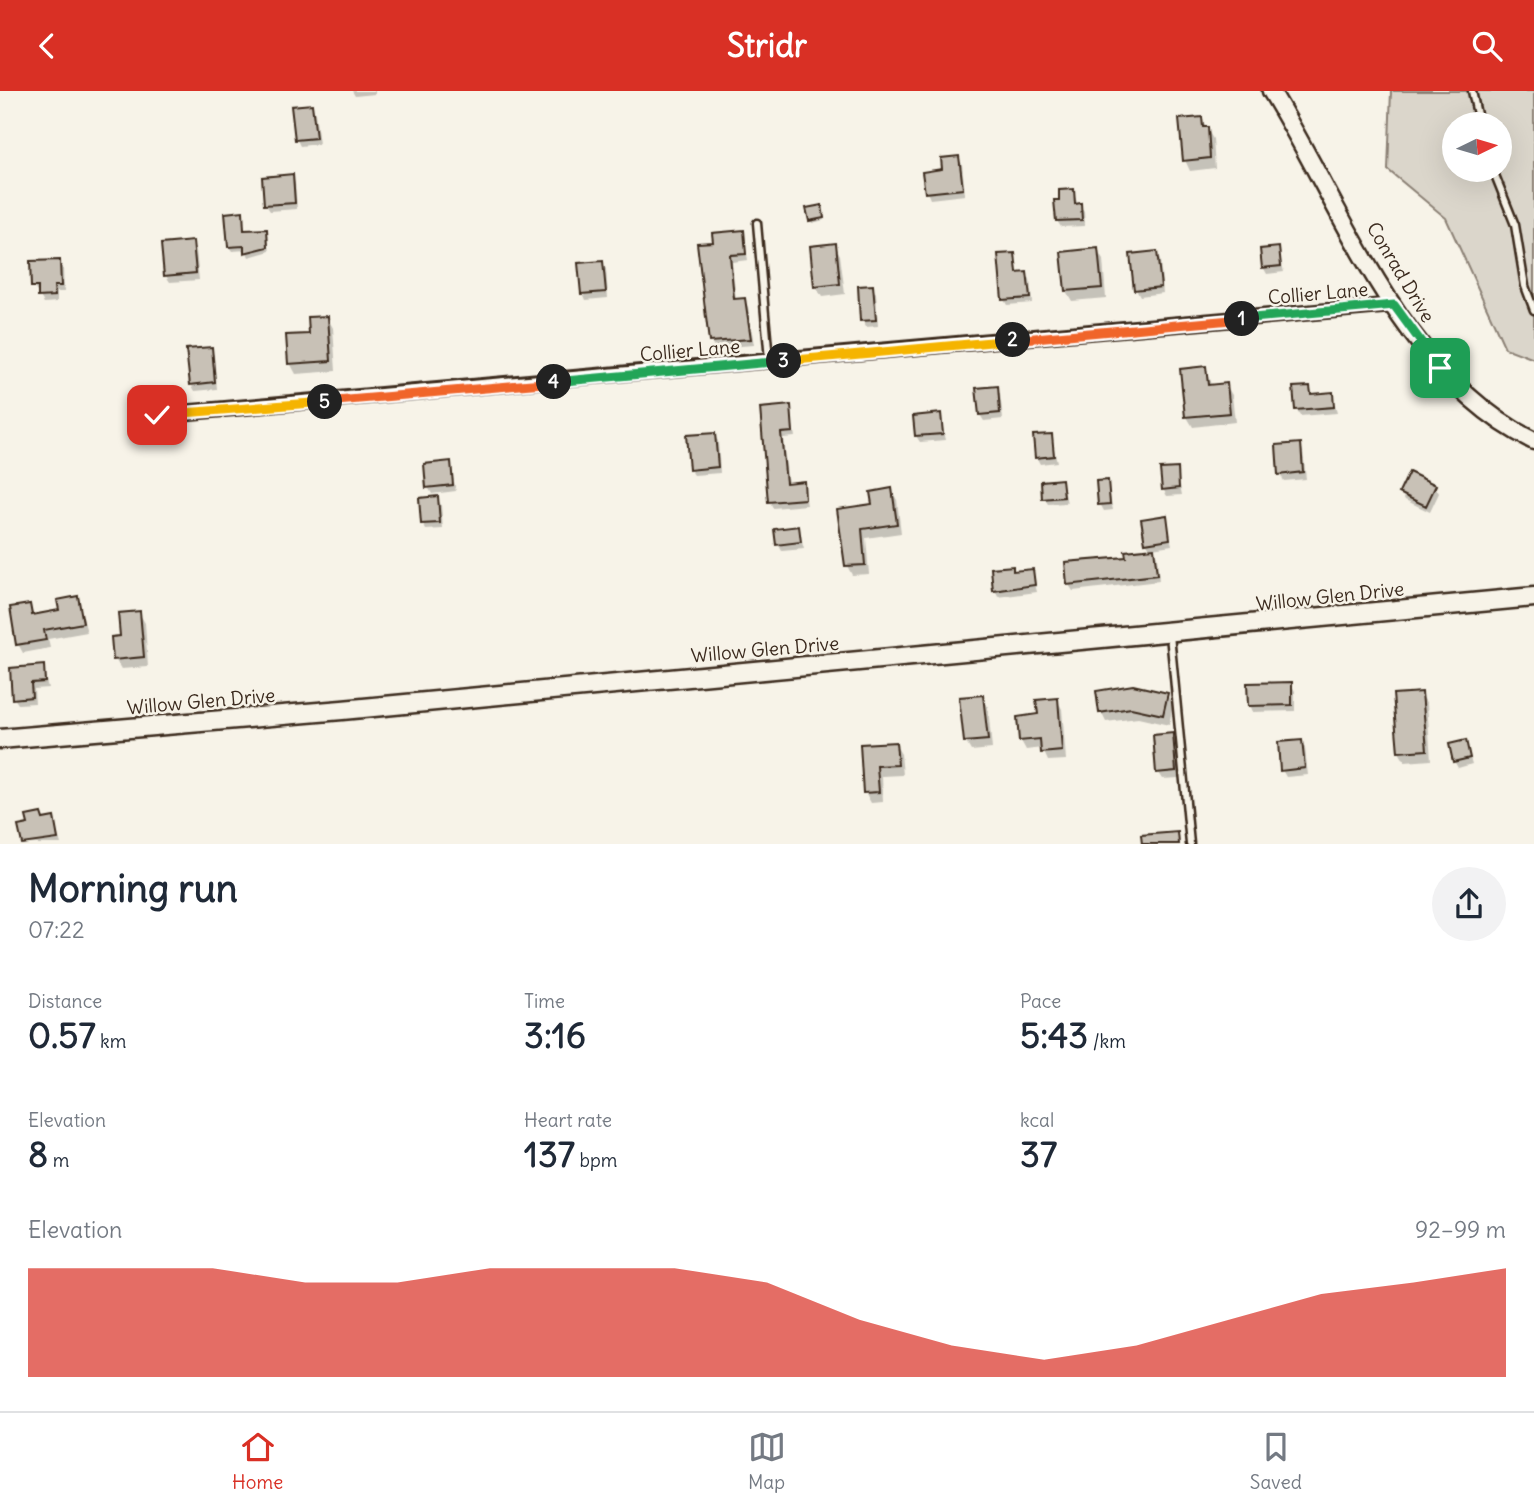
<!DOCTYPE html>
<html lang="en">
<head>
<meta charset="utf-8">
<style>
  body { margin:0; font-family:Delius,sans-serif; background:#f2f2f3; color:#1f2937; height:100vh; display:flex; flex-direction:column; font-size:26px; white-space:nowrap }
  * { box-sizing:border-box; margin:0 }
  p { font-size:23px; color:#747a83 }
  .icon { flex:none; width:38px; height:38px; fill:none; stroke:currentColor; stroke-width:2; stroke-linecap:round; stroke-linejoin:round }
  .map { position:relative; height:753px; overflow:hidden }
  .panel { display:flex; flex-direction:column; background:#fff; flex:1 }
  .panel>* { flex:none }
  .needle { width:46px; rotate:85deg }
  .controls { position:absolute; left:1442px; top:21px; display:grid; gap:14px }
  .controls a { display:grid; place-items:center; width:70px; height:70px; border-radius:50%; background:#fff; box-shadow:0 7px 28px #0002; font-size:35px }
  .pin { position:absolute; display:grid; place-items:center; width:60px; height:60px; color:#fff; margin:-30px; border-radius:14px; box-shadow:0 4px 10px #0006 }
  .km { position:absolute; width:35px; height:35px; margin:-18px; border-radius:50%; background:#222; color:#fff; font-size:19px; line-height:35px; text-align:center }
  .round { display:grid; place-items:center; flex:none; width:74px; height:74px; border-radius:37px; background:#f2f2f3 }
  .summary { display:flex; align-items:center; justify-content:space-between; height:119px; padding:0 28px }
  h1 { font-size:38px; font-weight:700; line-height:52px }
  .stats { display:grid; grid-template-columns:repeat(3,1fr); gap:10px; height:119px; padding:7px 28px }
  .stats div { display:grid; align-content:center }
  .stats b { font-size:35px; font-weight:700 }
  .stats small { font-size:19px; font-weight:400 }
  .stats p { font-size:19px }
  .chart { height:196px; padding:14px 28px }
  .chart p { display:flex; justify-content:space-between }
  .chart svg { width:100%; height:126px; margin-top:7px; fill:#d93025; opacity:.7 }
  header { display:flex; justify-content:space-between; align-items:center; height:91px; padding:0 28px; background:#d93025; color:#fff; font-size:32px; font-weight:700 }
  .tab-bar { display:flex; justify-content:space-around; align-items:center; height:98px; border-top:2px solid #e0e1e3; background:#fff; font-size:19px; color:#747a83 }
  .tab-bar a { display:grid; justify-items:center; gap:4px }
  .tab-bar .selected { color:#d93025 }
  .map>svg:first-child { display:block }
  .green { fill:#dbd6cb; stroke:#8b8074; stroke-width:2; fill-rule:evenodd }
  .shadow { fill:#0003 }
  .building { fill:#c8c1b6; stroke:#3b2a1e; stroke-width:2 }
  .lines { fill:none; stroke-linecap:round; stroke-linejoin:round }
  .service-casing { stroke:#3b2a1e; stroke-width:11 }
  .minor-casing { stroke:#3b2a1e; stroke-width:18 }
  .tertiary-casing { stroke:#3b2a1e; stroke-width:21 }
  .secondary-casing { stroke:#3b2a1e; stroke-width:23 }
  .service { stroke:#f7f3e8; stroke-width:6 }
  .minor { stroke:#f7f3e8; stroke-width:12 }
  .tertiary { stroke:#f7f3e8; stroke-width:16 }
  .secondary { stroke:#f7f3e8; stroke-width:18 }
  .split-1-casing { stroke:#fff; stroke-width:14 }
  .split-2-casing { stroke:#fff; stroke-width:14 }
  .split-3-casing { stroke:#fff; stroke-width:14 }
  .split-4-casing { stroke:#fff; stroke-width:14 }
  .split-5-casing { stroke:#fff; stroke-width:14 }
  .split-6-casing { stroke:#fff; stroke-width:14 }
  .split-1 { stroke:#22a559; stroke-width:9 }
  .split-2 { stroke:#f0652b; stroke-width:9 }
  .split-3 { stroke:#f5b400; stroke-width:9 }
  .split-4 { stroke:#22a559; stroke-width:9 }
  .split-5 { stroke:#f0652b; stroke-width:9 }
  .split-6 { stroke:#f5b400; stroke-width:9 }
  .labels { text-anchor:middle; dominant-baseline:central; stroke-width:5; stroke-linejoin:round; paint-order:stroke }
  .street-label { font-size:19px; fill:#3b2a1e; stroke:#f7f3e8 }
</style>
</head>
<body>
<header><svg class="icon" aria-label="back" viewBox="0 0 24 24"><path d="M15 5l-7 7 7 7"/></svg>Stridr<svg class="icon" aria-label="search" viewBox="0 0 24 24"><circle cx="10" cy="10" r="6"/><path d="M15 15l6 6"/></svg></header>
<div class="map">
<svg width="1534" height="753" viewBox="0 0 1534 753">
  <rect width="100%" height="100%" fill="#f7f3e8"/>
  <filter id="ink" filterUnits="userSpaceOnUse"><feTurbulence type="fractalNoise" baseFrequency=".0143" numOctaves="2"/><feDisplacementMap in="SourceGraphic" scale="14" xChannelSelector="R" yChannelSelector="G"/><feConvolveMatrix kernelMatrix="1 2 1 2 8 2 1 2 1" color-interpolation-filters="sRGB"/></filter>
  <g filter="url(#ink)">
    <!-- green -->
    <path class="green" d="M1391 0H1534V268L1505 257 1446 127 1388 79ZM1454 33H1500V79H1454Z"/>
    <!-- shadow -->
    <path class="shadow" d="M352 0H375V3L355 5Z
      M312 15 315 22 319 53 300 55 297 49 293 17Z
      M1201 28 1213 48 1215 77 1190 80 1185 69Z
      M958 67 962 73 965 104 930 108 927 101Z
      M292 85 295 92 297 118 270 120 266 114Z
      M1073 100 1078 114 1084 121 1085 135 1061 136 1057 130 1061 110Z
      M822 119 824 129 812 132 811 129Z
      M242 122 245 141 266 140 270 160 249 166 246 159 232 160 229 156Z
      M743 141 748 169 732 171 736 210 744 209 748 216 754 254 715 257 711 251 715 153Z
      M192 152 196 159 199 189 170 191 166 185Z
      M835 154 840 164 845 203 822 206 816 196 812 157Z
      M1278 158 1284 181 1267 183 1263 176Z
      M1097 159 1103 169 1106 207 1072 210 1066 200Z
      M1156 162 1160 169 1163 202 1140 205 1136 198Z
      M1014 164 1019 183H1026L1030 188 1032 212 1007 214 1004 209Z
      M59 170 63 177 64 201H57V211L44 212 33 195Z
      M602 172 606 178 608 207 586 209 583 202Z
      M872 196 876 202 878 235 866 236 862 229Z
      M327 226 333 237 336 280 296 283 290 272Z
      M211 258 214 264 217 298 195 300 191 293Z
      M1205 277 1212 296 1226 294 1232 304 1235 331 1193 336 1187 326Z
      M1309 296 1313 303H1332L1337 322 1300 325 1296 318Z
      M997 297 1000 303 1003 328 984 330 980 324Z
      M790 316 795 346 783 347 788 393 803 392 807 414 773 417 770 411 762 318Z
      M940 324 946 349 920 351 916 345Z
      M714 344 718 350 720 382 694 384 690 378Z
      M1051 345 1057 371 1040 373 1036 366Z
      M1300 353 1303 360 1306 388 1284 390 1280 383Z
      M450 372 456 400 432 403 428 396Z
      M1177 379 1182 404 1167 405 1163 398Z
      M1062 390 1067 412 1048 413 1044 407Z
      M1107 391 1113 419 1104 420 1100 413Z
      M1435 395 1439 402 1430 421 1405 409 1401 402Z
      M891 399 897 409 901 442 866 447 869 483 852 484 847 475 839 419 874 415Z
      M437 407 441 414 443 438 426 439 423 433Z
      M1166 426 1172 454 1152 457 1157 465 1159 490 1073 500 1069 494 1151 459 1146 451Z
      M798 437 804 458 782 460 778 453Z
      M1012 477 1014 481 1032 480 1037 501 998 506 995 499Z
      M77 507 87 541 48 548 50 557 23 562 18 553 29 515 34 524 61 520Z
      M139 522 145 532 148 576 121 578 115 568Z
      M43 576 48 597 34 598 35 612 18 613 14 607Z
      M1291 593 1295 600V620L1253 621 1250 614Z
      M1421 603 1427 613 1431 669 1405 671 1399 661Z
      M1167 604 1173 614 1169 634 1138 627 1106 631 1101 621Z
      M982 606 988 616 992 658 971 660 965 650Z
      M1057 609 1062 618 1066 669 1048 670 1042 657 1026 659 1021 650Z
      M1172 644 1176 650 1179 687 1162 688 1158 682Z
      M1301 651 1305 657 1308 684 1286 686 1282 679Z
      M1465 651 1472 673 1458 677 1454 670Z
      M895 653 901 663 903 684 882 685 883 711 871 712 865 701 861 655Z
      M41 724 44 730 53 728 61 753H24L20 737 30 735Z"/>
    <!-- building -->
    <path class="building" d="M312 13 316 47 295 49 291 15Z
      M1202 26 1203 36H1208L1210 67 1183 70 1179 28Z
      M959 65 963 98 925 102 922 81 942 78 941 67Z
      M293 83 295 112 264 114 262 86Z
      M1074 98 1075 113 1081 112 1082 129 1056 130 1054 109H1059V99Z
      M822 114 824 127 809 130 806 117Z
      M243 120 244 139 267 138 268 156 244 162V155L228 156 225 122Z
      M744 139 746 163 730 164 734 208 745 207 751 248 709 251 697 152 713 151 712 142Z
      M193 150 196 182 164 185 161 153Z
      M836 152 840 193 814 196 810 155Z
      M1279 156 1281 175 1262 177 1260 158Z
      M1098 157 1102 197 1065 200 1061 161Z
      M1157 160 1161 196 1134 199 1130 163Z
      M1015 162 1017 182 1027 181 1030 207 1002 209 998 163Z
      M60 169 61 195H54L55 205 38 206V196H31L30 170Z
      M603 170 606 201 581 203 578 172Z
      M873 194 876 229 860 230 858 195Z
      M328 225 331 270 288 273 286 244 309 243 308 226Z
      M212 256 215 291 190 294 186 258Z
      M1206 275 1208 294 1227 292 1230 322 1185 326 1180 278Z
      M998 295 1000 322 979 324 976 297Z
      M1310 295 1311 303 1333 301 1334 316 1295 319 1293 296Z
      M791 314 793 341 781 342 786 392 804 390 805 408 768 411 760 317Z
      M941 322 943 343 915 345 913 325Z
      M715 342 718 376 689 379 686 344Z
      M1052 343 1054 365 1035 367 1033 344Z
      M1301 352 1303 381 1278 384 1276 354Z
      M451 370 453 394 426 397 424 373Z
      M1178 377 1179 397 1162 399 1160 378Z
      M1409 381 1436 394 1426 415 1399 402Z
      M1062 388 1064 406 1042 408 1041 390Z
      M1108 389 1110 413 1098 414 1096 390Z
      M892 397 897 433 862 438 865 474 845 475 837 418 872 413 870 401Z
      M438 405 440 432 421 433 419 407Z
      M1167 424 1170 448 1145 452 1141 428Z
      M799 435 801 451 776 454 774 438Z
      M1154 457 1157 484 1067 494 1065 471 1126 466 1125 460Z
      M1013 475V480L1033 478 1035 494 993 500 991 477Z
      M78 505 83 532 44 539 46 549 16 554 10 516 30 513 32 524 59 519 57 509Z
      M140 520 144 566 113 569 111 546 120 545 118 522Z
      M44 574 45 591 31 592 32 606 12 608 10 577Z
      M1292 591V614L1248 615 1247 592Z
      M1133 594 1168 602 1163 624 1131 617 1099 622 1096 600Z
      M1422 601 1427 659 1398 661 1393 603Z
      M983 604 988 649 964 651 959 606Z
      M1058 607 1062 660 1041 662 1040 648 1019 650 1017 626 1038 623 1036 609Z
      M1173 642 1176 680 1156 682 1153 644Z
      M1302 649 1305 677 1280 680 1278 651Z
      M1466 649 1470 667 1453 671 1449 653Z
      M896 651 898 674 877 675 879 701 863 702 860 653Z
      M41 722 43 728 54 726 58 748 22 753 18 735 28 733 26 725Z
      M1178 741 1179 753H1142L1141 744Z"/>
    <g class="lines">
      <defs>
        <path id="service" d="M1472 0 1479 33
          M1493 79 1515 134 1525 195 1534 219
          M757 132 769 269
          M1170 544 1190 753"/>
        <path id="minor" d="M157 324 1394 214"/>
        <path id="tertiary" d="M1271 0C1344 118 1402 286 1534 350"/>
        <path id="secondary" d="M0 648 342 619 1534 506"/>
      </defs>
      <!-- service casing -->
      <use href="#service" class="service-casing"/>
      <!-- minor casing -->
      <use href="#minor" class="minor-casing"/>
      <!-- tertiary casing -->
      <use href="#tertiary" class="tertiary-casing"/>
      <!-- secondary casing -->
      <use href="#secondary" class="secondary-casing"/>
      <!-- service -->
      <use href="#service" class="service"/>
      <!-- minor -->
      <use href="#minor" class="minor"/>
      <!-- tertiary -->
      <use href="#tertiary" class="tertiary"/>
      <!-- secondary -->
      <use href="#secondary" class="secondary"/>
    </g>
  </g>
  <g class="lines" filter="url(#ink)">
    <defs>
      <path id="split-1" d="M1242 228 1394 214 1440 277"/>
      <path id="split-2" d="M1013 249 1242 228"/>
      <path id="split-3" d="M784 270 1013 249"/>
      <path id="split-4" d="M554 291 784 270"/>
      <path id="split-5" d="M325 311 554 291"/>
      <path id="split-6" d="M157 324 325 311"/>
    </defs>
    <!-- split-1 casing -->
    <use href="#split-1" class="split-1-casing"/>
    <!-- split-2 casing -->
    <use href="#split-2" class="split-2-casing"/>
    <!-- split-3 casing -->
    <use href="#split-3" class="split-3-casing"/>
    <!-- split-4 casing -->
    <use href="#split-4" class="split-4-casing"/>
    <!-- split-5 casing -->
    <use href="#split-5" class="split-5-casing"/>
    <!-- split-6 casing -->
    <use href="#split-6" class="split-6-casing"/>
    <!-- split-1 -->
    <use href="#split-1" class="split-1"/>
    <!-- split-2 -->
    <use href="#split-2" class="split-2"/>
    <!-- split-3 -->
    <use href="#split-3" class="split-3"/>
    <!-- split-4 -->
    <use href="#split-4" class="split-4"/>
    <!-- split-5 -->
    <use href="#split-5" class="split-5"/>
    <!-- split-6 -->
    <use href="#split-6" class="split-6"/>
  </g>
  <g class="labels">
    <!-- street labels -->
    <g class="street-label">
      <text transform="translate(1401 181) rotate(59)">Conrad Drive</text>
      <text transform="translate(1318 202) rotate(-5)">Collier Lane</text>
      <text transform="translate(690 259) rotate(-5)">Collier Lane</text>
      <text transform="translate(1330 505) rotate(-6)">Willow Glen Drive</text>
      <text transform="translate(765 558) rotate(-5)">Willow Glen Drive</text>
      <text transform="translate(201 610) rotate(-5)">Willow Glen Drive</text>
    </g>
  </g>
</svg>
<div class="controls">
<a><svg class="needle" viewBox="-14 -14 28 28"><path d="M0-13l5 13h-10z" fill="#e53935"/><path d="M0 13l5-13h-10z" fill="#747a83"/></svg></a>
</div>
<div class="pin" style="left:1440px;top:277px;background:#1e9e55"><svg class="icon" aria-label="arrive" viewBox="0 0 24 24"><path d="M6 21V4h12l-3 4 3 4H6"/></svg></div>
<div class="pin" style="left:157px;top:324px;background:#d93025"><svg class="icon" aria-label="check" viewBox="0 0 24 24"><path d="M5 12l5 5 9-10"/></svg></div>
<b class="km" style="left:1242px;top:228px">1</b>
<b class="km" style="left:1013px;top:249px">2</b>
<b class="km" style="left:784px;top:270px">3</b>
<b class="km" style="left:554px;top:291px">4</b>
<b class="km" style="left:325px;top:311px">5</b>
</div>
<section class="panel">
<div class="summary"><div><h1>Morning run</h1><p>07:22</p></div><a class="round"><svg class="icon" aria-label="share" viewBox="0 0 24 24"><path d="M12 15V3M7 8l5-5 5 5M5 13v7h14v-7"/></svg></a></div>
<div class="stats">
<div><p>Distance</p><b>0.57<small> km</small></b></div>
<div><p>Time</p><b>3:16</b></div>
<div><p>Pace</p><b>5:43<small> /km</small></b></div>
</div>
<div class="stats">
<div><p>Elevation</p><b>8<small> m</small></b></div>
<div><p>Heart rate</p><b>137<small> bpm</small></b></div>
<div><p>kcal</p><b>37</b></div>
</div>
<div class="chart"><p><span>Elevation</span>92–99 m</p>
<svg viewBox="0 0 160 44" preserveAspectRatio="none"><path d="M0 44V6L10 6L20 6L30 11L40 11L50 6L60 6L70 6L80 11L90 24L100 33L110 38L120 33L130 24L140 15L150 11L160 6V44z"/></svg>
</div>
</section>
<nav class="tab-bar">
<a class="selected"><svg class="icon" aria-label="home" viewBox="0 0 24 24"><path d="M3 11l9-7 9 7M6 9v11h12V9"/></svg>Home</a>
<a><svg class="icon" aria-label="map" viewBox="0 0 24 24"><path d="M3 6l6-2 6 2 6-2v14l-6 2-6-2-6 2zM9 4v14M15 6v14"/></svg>Map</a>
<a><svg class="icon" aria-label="saved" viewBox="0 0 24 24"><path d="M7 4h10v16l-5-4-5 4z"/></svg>Saved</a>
</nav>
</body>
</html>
